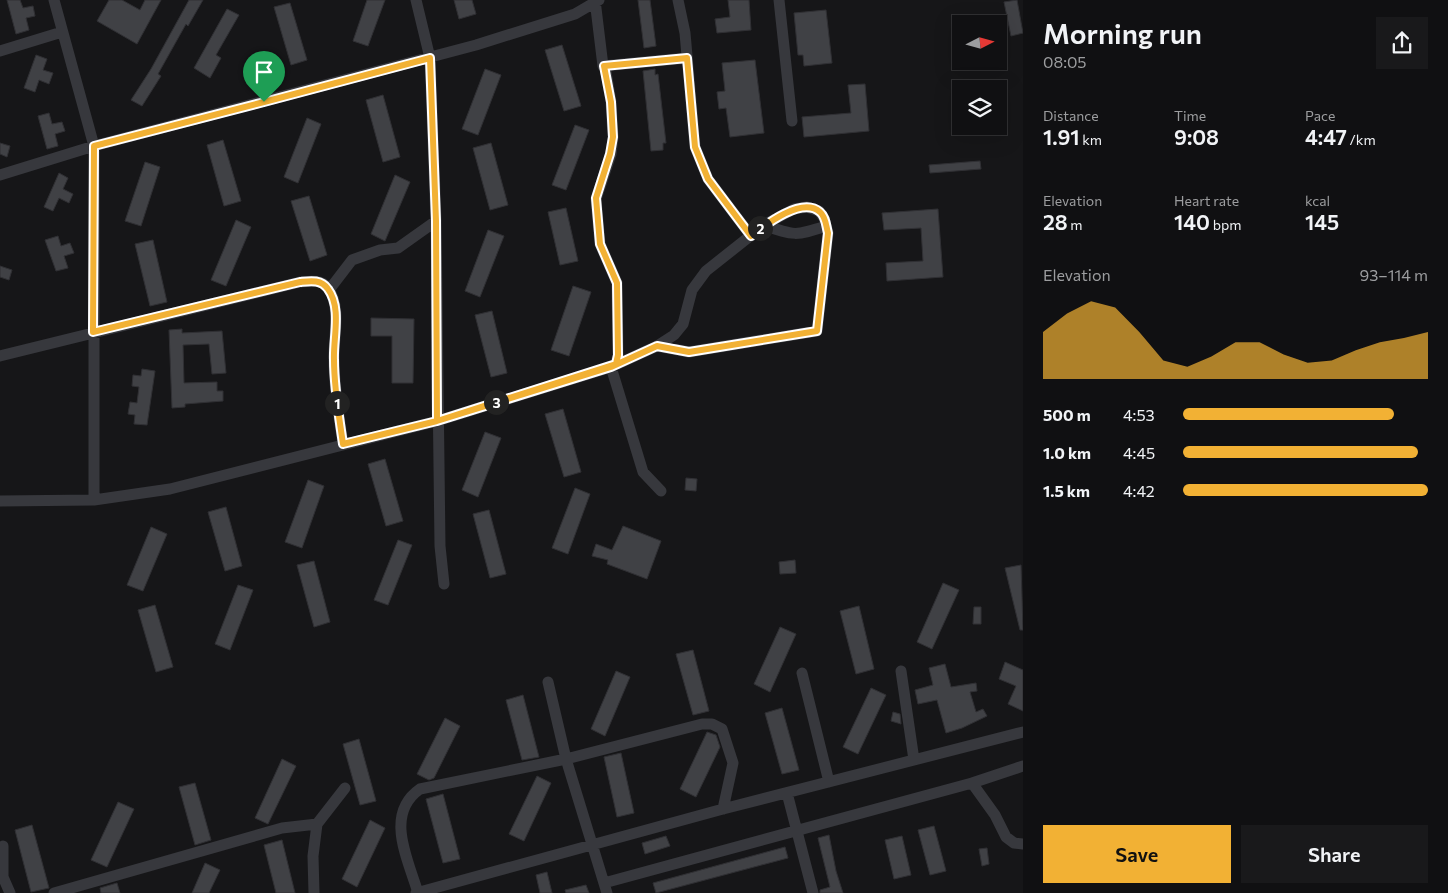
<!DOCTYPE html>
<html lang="en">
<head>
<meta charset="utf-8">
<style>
  body { margin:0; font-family:Commissioner,sans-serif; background:#19191b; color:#f1f3f6; height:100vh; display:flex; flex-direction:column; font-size:19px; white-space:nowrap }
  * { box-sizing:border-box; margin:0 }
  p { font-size:16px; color:#9c9d9f }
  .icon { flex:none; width:28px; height:28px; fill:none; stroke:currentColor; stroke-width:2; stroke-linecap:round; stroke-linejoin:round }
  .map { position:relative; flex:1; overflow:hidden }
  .drawer { display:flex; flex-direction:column; background:#101012; width:425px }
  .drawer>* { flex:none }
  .needle { width:32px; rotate:84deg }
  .fabs { position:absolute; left:952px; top:15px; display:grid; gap:10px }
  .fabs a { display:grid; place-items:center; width:55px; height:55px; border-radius:0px; background:#101012; box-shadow:0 5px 20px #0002,0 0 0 1px #303032; font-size:25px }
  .pin { position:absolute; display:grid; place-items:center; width:42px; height:42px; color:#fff; margin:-51px -21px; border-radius:50% 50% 50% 0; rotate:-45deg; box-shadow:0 0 5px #0007 }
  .pin .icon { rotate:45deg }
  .km { position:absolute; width:25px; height:25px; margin:-12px; border-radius:50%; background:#222; color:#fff; font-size:14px; line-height:25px; text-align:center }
  .round { display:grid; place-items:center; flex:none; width:52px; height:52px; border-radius:0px; background:#19191b }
  .summary { display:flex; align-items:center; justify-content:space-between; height:85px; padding:0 20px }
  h1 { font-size:28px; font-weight:600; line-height:38px }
  .metrics { display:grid; grid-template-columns:repeat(3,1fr); gap:8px; height:85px; padding:5px 20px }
  .metrics div { display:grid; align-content:center }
  .metrics b { font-size:21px; font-weight:600 }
  .metrics small { font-size:14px; font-weight:400 }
  .metrics p { font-size:14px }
  .chart { height:140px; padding:10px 20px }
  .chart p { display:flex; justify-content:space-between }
  .chart svg { width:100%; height:90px; margin-top:5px; fill:#f2b134; opacity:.7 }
  .primary-button { display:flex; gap:10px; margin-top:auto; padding:10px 20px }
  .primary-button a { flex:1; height:58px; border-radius:0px; background:#f2b134; color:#111; font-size:20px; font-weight:600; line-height:58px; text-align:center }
  .primary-button a+a { background:#19191b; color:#f1f3f6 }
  ul { padding:0 20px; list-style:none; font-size:16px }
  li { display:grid; grid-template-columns:80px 60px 1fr; align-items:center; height:38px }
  li i { height:12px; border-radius:6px; background:#f2b134 }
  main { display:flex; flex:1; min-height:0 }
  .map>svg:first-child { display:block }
  .building { fill:#404145; stroke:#303034 }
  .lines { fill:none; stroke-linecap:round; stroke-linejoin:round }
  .minor { stroke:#37383d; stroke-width:11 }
  .route-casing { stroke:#fff; stroke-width:10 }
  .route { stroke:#f2b134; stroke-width:6 }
</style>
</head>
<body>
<main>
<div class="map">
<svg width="1023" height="893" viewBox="0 0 1023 893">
  <rect width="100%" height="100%" fill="#161618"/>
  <!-- building -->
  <path class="building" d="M7 0H20L23 8 33 6 35 16 26 18 29 30 16 34Z
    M109 0H122L140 10 145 0H161L137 44 97 21Z
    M189 0H203L188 26 186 24 158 74 161 76 142 106 131 100 151 69Z
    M367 0H385L368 46 353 41Z
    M454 0H472L476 14 459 19Z
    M638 0H650L656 46 644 48Z
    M728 0H749L751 30 717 33 715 19 730 17Z
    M1017 0 1023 33 1011 36 1004 2Z
    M290 3 307 60 291 65 274 7Z
    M227 9 239 15 216 55 221 58 210 78 194 68Z
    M826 10 832 63 804 66 803 55H798L794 13Z
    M562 45 581 106 564 111 545 50Z
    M36 55 47 59 43 70 53 73 49 84 39 80 35 92 24 88Z
    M755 60 764 133 730 137 726 108 719 109 717 92 725 91 722 63Z
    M485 69 501 75 478 135 462 129Z
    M655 69V75L658 74 666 143H663V150L651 151 643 71Z
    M865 84 869 131 804 137 802 117 851 113 848 85Z
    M383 95 400 157 383 162 366 100Z
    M49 113 52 124 62 122 65 131 55 134 58 146 47 149 38 116Z
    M307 118 321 124 298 183 284 177Z
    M575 125 589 130 566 190 552 185Z
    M223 140 241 201 224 206 207 145Z
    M0 143 10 146 7 157 0 154Z
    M491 143 508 205 490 210 473 148Z
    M980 161 981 169 930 173 929 165Z
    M145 162 160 167 141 226 125 221Z
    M59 173 68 178 63 189 73 194 69 203 59 198 53 211 44 207Z
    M395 175 410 182 385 241 371 234Z
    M309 196 327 255 310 261 291 201Z
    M566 208 578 261 560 265 548 212Z
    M938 209 943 277 887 281 886 263 923 261 921 228 884 230 882 213Z
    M236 220 251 227 226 286 211 280Z
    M488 230 504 236 480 297 465 291Z
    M58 236 61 246 70 243 74 253 64 256 68 268 56 271 45 240Z
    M153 240 167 302 150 306 135 244Z
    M0 266 12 270 9 280 0 277Z
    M573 286 591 292 569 356 551 350Z
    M492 311 507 373 491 377 475 315Z
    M371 318 414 319 413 383H392V336H371Z
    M182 329V333L222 331 226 373 212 374 209 344 183 345 184 383 217 382V391H223V401L185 404V407L172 408 169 330Z
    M142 369 155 371 147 425 134 424 135 415 128 414 130 402 137 403 139 387 132 386 133 375 141 376Z
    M563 409 581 472 564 477 545 414Z
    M485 432 501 438 478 497 462 490Z
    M385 459 403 521 386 526 368 464Z
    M686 478 697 479 696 491 685 490Z
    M308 480 324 486 302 548 285 542Z
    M575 488 590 494 568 554 552 548Z
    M226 507 242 566 225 571 208 512Z
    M489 510 506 574 490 578 473 514Z
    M623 526 661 541 647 579 607 564 608 560 592 556 596 544 612 550Z
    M151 527 167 534 143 591 127 585Z
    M398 540 412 545 388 605 374 600Z
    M795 560 796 573 780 574 779 562Z
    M314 561 330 622 314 627 297 565Z
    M1021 565 1023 630H1020L1005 568Z
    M943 583 959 590 932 649 917 642Z
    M238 585 253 590 230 650 215 644Z
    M155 605 173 667 156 672 138 610Z
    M859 606 874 669 856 674 840 611Z
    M974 607H981V624H973Z
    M780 627 796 634 770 692 754 684Z
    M693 650 709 711 693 715 676 654Z
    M1005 662 1023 670V711L1008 704 1016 686 999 679Z
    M945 664 951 687 976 683 977 691 970 692 976 712 983 709 987 716 962 728 946 733 937 700 918 704 915 690 933 685 929 668Z
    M616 671 630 677 605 736 591 729Z
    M871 688 886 695 858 754 843 747Z
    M523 695 539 757 522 760 506 700Z
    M782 708 799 770 782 774 765 713Z
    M893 712 900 714 901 724 891 721Z
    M445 718 460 726 434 778 429 780 417 774Z
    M707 732 716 735 720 747 696 797 680 789Z
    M359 739 376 801 360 805 343 744Z
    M621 753 634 813 617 817 604 757Z
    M282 759 296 766 268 824 255 818Z
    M537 776 551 783 524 841 509 834Z
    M195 783 211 840 195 845 179 787Z
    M443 794 460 859 443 863 426 799Z
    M118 802 134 809 107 867 91 860Z
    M370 820 385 828 357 887 342 879Z
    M32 825 49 888 31 892 15 830Z
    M934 826 946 871 930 875 918 830Z
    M829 835 836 871 843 893H820V890L830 887 818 838Z
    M666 836 670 846 645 854 642 843Z
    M902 836 911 875 894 879 885 840Z
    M282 840 295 893H276L264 845Z
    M785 847 788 858 656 893 653 883Z
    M987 848 989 864 982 866 979 849Z
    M205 863 220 870 209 893H192Z
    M547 872 552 893H540L536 875Z
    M117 883 120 893H101L100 888Z
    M586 885 589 893H566L565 890Z"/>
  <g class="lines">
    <!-- minor -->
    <path class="minor" d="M54 0 94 146V500
      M416 0 430 58 436 221 440 546 444 584
      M595 0 603 66 687 58
      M678 0 685 33 695 147 708 179 751 236
      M779 0 792 121
      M0 51 62 32
      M605 66 611 102 613 137 611 154 596 199 600 244 617 283 618 355 616 364
      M0 175 94 146 476 45 575 14 599 0
      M764 225C794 236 796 236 826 226
      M329 290 352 260 380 250 398 248 436 221
      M0 356 300 282C310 281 321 279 328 288 342 308 333 338 334 360 334 388 339 416 343 444
      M611 367 643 472 661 491
      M0 501 94 500 170 489 437 421 611 367 657 346 689 352 817 331 828 233 824 218 819 211 807 207 794 209 764 225 706 271 692 290 683 324 674 335 657 346
      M901 671 914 760
      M802 673 829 782
      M548 682 566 759 607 893
      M972 783 995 815 1006 837 1014 843 1023 844
      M787 793 813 893
      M3 846V877L10 893
      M604 883 972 783 1023 766
      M54 893 282 828 317 824
      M314 893 313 856 317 824 345 788
      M416 893 723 809 1023 732
      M418 893C408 859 384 814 420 789L566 759 702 724H712L722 729 733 763 723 809"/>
  </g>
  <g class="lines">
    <defs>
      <path id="route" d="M264 102 94 146 93 332 300 282C310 281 321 279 328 289 342 308 333 338 334 360 334 388 339 416 343 444L437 421 611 367 657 346 689 352 817 331 828 233C826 226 826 217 820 212 802 196 765 225 751 236L708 179 695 147 687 58 604 66 611 102 613 137 610 154 596 198 600 244 617 283 618 355 616 364 437 421 436 221 430 58 264 102"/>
    </defs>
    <!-- route casing -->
    <use href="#route" class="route-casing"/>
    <!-- route -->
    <use href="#route" class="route"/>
  </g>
</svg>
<div class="fabs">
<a><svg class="needle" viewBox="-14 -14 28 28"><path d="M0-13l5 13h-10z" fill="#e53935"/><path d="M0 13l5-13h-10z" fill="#9c9d9f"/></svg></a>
<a><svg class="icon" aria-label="layers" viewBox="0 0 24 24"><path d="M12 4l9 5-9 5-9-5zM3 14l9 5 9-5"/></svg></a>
</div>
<div class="pin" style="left:264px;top:102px;background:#1e9e55"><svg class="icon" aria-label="arrive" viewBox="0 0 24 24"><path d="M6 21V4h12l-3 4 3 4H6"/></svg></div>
<b class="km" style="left:337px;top:403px">1</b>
<b class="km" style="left:760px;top:228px">2</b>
<b class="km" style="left:496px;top:402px">3</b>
</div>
<section class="drawer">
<div class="summary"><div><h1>Morning run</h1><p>08:05</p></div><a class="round"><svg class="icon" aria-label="share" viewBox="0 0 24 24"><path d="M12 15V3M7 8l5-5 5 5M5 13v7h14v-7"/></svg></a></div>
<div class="metrics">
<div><p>Distance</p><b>1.91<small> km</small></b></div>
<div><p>Time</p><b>9:08</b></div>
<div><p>Pace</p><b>4:47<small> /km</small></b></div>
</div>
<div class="metrics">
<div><p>Elevation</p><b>28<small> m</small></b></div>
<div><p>Heart rate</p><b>140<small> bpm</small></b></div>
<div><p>kcal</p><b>145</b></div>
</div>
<div class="chart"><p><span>Elevation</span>93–114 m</p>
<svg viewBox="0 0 160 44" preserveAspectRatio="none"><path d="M0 44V21L10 12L20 6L30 9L40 21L50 35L60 38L70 33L80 26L90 26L100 32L110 36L120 35L130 30L140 26L150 24L160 21V44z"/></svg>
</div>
<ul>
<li><b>500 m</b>4:53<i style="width:86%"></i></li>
<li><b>1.0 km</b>4:45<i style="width:96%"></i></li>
<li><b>1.5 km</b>4:42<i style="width:100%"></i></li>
</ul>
<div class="primary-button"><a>Save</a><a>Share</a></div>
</section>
</main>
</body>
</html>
